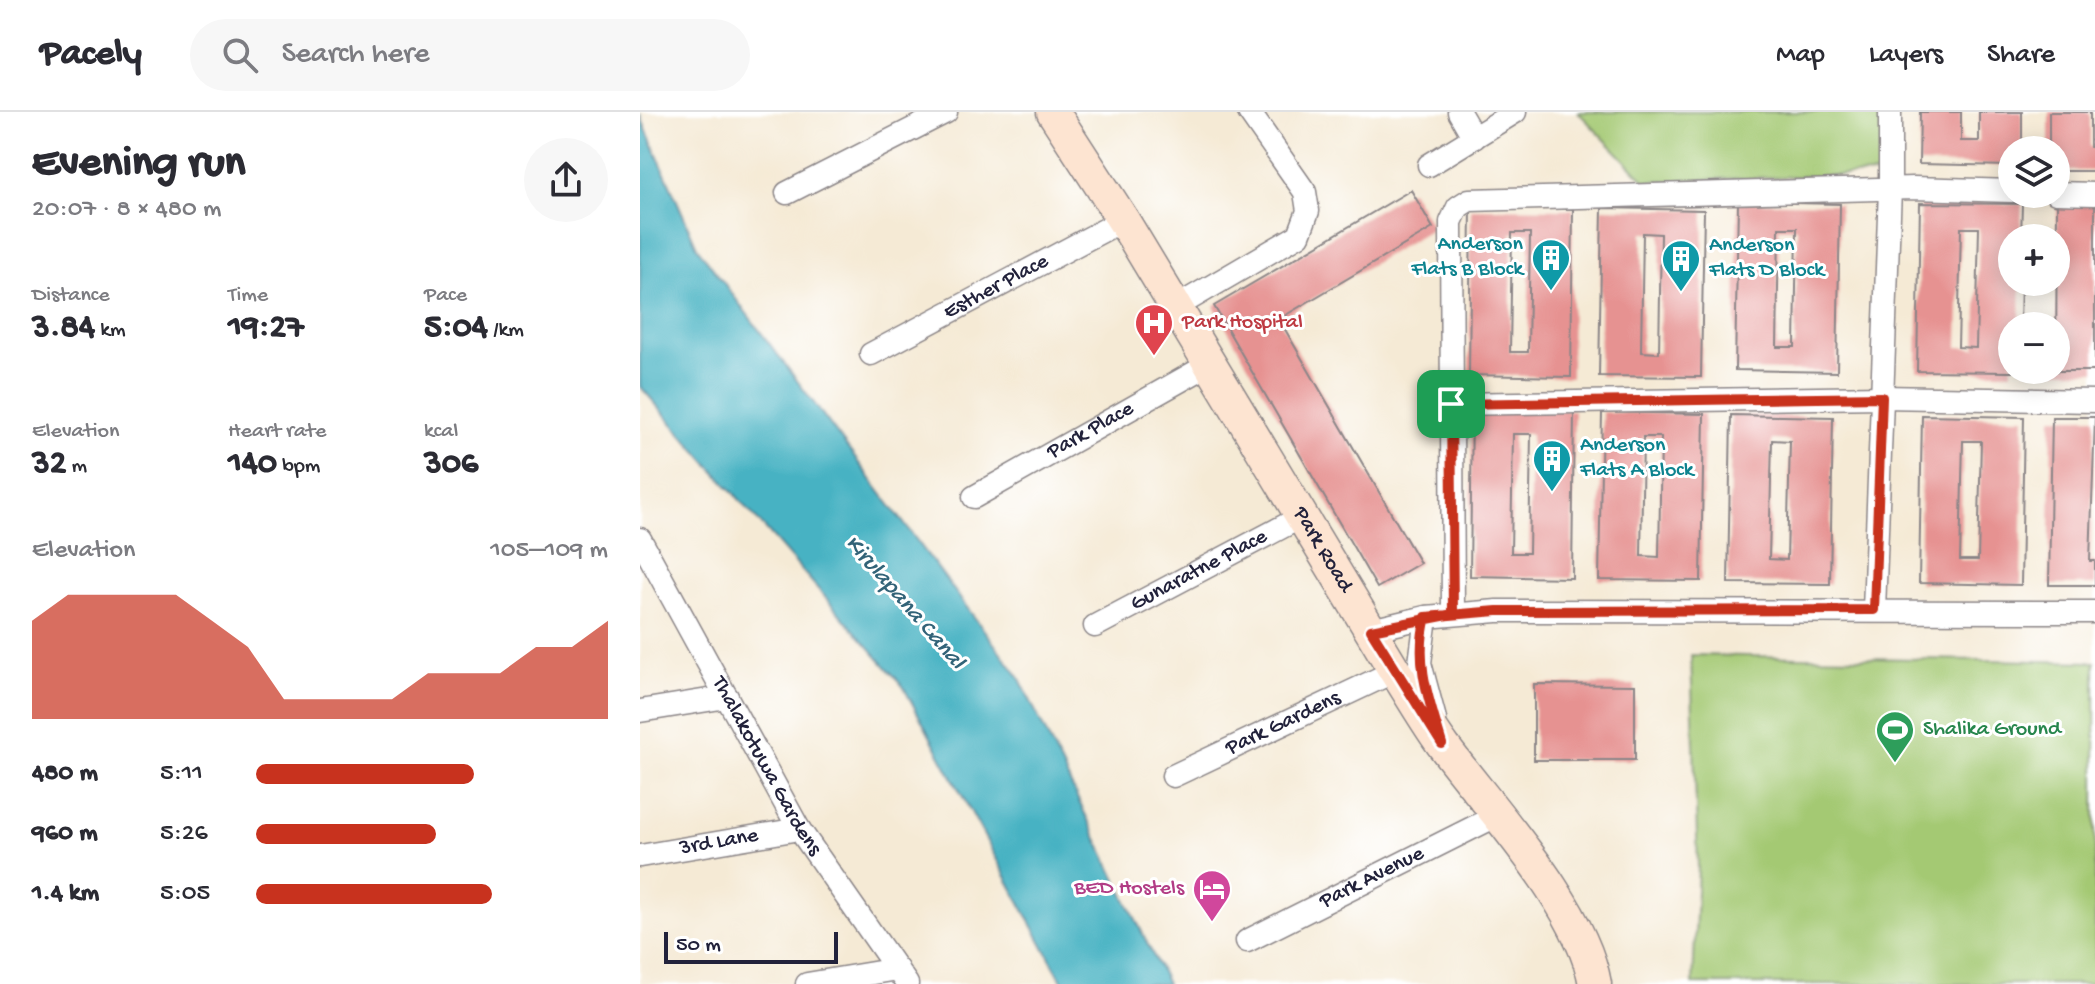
<!DOCTYPE html>
<html lang="en">
<head>
<meta charset="utf-8">
<style>
  body { margin:0; font-family:"Gochi Hand",sans-serif; background:#f7f7f7; color:#2b2b33; height:100vh; display:flex; flex-direction:column; font-size:30px; white-space:nowrap }
  * { box-sizing:border-box; margin:0 }
  p { font-size:26px; color:#7c7c81 }
  .icon { flex:none; width:44px; height:44px; fill:none; stroke:currentColor; stroke-width:2; stroke-linecap:round; stroke-linejoin:round }
  .map { position:relative; flex:1; overflow:hidden }
  .details { display:flex; flex-direction:column; background:#fff; width:640px }
  .details>* { flex:none }
  .tools { position:absolute; left:1358px; top:24px; display:grid; gap:16px }
  .tools a { display:grid; place-items:center; width:72px; height:72px; border-radius:50%; background:#fff; box-shadow:0 4px 20px #0003; font-size:40px }
  .scale { position:absolute; left:24px; bottom:20px; width:174px; box-sizing:border-box; padding-left:8px; border:4px solid #22223b; border-top:0; font-size:22px; line-height:28px; white-space:nowrap; color:#22223b; -webkit-text-stroke:6px #fff; paint-order:stroke }
  .pin { position:absolute; display:grid; place-items:center; width:68px; height:68px; color:#fff; margin:-34px; border-radius:16px; box-shadow:0 4px 12px #0006 }
  .round { display:grid; place-items:center; flex:none; width:84px; height:84px; border-radius:42px; background:#f7f7f7 }
  .summary { display:flex; align-items:center; justify-content:space-between; height:136px; padding:0 32px }
  h1 { font-size:44px; font-weight:700; line-height:60px }
  .metrics { display:grid; grid-template-columns:repeat(3,1fr); gap:12px; height:136px; padding:8px 32px }
  .metrics div { display:grid; align-content:center }
  .metrics b { font-size:34px; font-weight:700 }
  .metrics small { font-size:22px; font-weight:400 }
  .metrics p { font-size:22px }
  .chart { height:224px; padding:16px 32px }
  .chart p { display:flex; justify-content:space-between }
  .chart svg { width:100%; height:144px; margin-top:8px; fill:#c8321e; opacity:.7 }
  ul { padding:0 32px; list-style:none; font-size:26px }
  li { display:grid; grid-template-columns:128px 96px 1fr; align-items:center; height:60px }
  li i { height:20px; border-radius:10px; background:#c8321e }
  header { display:flex; align-items:center; gap:48px; box-sizing:border-box; height:112px; padding:0 40px; background:#fff; border-bottom:2px solid #e1e1e2 }
  header strong { font-size:38px }
  nav { display:flex; gap:44px; margin-inline-start:auto; font-size:28px }
  .search { width:560px; height:72px; background:#f7f7f7; display:flex; align-items:center; gap:20px; box-sizing:border-box; padding:0 28px; border-radius:44px; color:#7c7c81; font-size:30px }
  main { display:flex; flex:1; min-height:0 }
  .map>svg:first-child { display:block }
  .green { fill:#a4c973; stroke:#637657; stroke-width:2 }
  .water { fill:#46b2c3; stroke:#346a7f; stroke-width:2 }
  .building { fill:#e69291; fill-rule:evenodd }
  .lines { fill:none; stroke-linecap:round; stroke-linejoin:round }
  .minor-casing { stroke:#8c8688; stroke-width:25 }
  .secondary-casing { stroke:#8c8688; stroke-width:35 }
  .minor { stroke:#fff; stroke-width:22 }
  .secondary { stroke:#fde4d1; stroke-width:32 }
  .route-casing { stroke:#fff; stroke-width:16 }
  .route { stroke:#c8321e; stroke-width:10 }
  .labels { text-anchor:middle; dominant-baseline:central; stroke-width:6; stroke-linejoin:round; paint-order:stroke }
  .culture-label { font-size:22px; fill:#0d838f; stroke:#fff; text-anchor:start }
  .street-label { font-size:22px; fill:#22223b; stroke:#fff }
  .health-label { font-size:22px; fill:#be3a42; stroke:#fff; text-anchor:start }
  .leisure-label { font-size:22px; fill:#27864d; stroke:#fff; text-anchor:start }
  .hotel-label { font-size:22px; fill:#b23c85; stroke:#fff; text-anchor:end }
  .water-label { font-size:24px; font-style:italic; fill:#326378; stroke:#fff }
</style>
</head>
<body>
<header>
<strong>Pacely</strong>
<div class="search"><svg class="icon" aria-label="search" viewBox="0 0 24 24"><circle cx="10" cy="10" r="6"/><path d="M15 15l6 6"/></svg>Search here</div>
<nav><a>Map</a><a>Layers</a><a>Share</a></nav>
</header>
<main>
<section class="details">
<div class="summary"><div><h1>Evening run</h1><p>20:07 · 8 × 480 m</p></div><a class="round"><svg class="icon" aria-label="share" viewBox="0 0 24 24"><path d="M12 15V3M7 8l5-5 5 5M5 13v7h14v-7"/></svg></a></div>
<div class="metrics">
<div><p>Distance</p><b>3.84<small> km</small></b></div>
<div><p>Time</p><b>19:27</b></div>
<div><p>Pace</p><b>5:04<small> /km</small></b></div>
</div>
<div class="metrics">
<div><p>Elevation</p><b>32<small> m</small></b></div>
<div><p>Heart rate</p><b>140<small> bpm</small></b></div>
<div><p>kcal</p><b>306</b></div>
</div>
<div class="chart"><p><span>Elevation</span>105–109 m</p>
<svg viewBox="0 0 160 44" preserveAspectRatio="none"><path d="M0 44V14L10 6L20 6L30 6L40 6L50 14L60 22L70 38L80 38L90 38L100 38L110 30L120 30L130 30L140 22L150 22L160 14V44z"/></svg>
</div>
<ul>
<li><b>480 m</b>5:11<i style="width:62%"></i></li>
<li><b>960 m</b>5:26<i style="width:51%"></i></li>
<li><b>1.4 km</b>5:05<i style="width:67%"></i></li>
</ul>
</section>
<div class="map">
<svg width="1455" height="872" viewBox="0 0 1455 872">
  <rect width="100%" height="100%" fill="#fff"/>
  <filter id="ink" filterUnits="userSpaceOnUse"><feTurbulence type="fractalNoise" baseFrequency=".0125" numOctaves="2"/><feDisplacementMap in="SourceGraphic" scale="16" xChannelSelector="R" yChannelSelector="G"/><feConvolveMatrix kernelMatrix="1 2 1 2 8 2 1 2 1" color-interpolation-filters="sRGB"/></filter>
  <filter id="wash" filterUnits="userSpaceOnUse"><feTurbulence type="fractalNoise" baseFrequency=".006" numOctaves="4" result="noise"/><feDisplacementMap in="SourceGraphic" scale="32" xChannelSelector="R" yChannelSelector="G"/><feGaussianBlur stdDeviation="1.8" result="paint"/><feColorMatrix in="noise" values="0 0 0 0 0 0 0 0 0 0 0 0 0 0 0 0 0 1.4 0 .05"/><feComposite in="paint" operator="in"/></filter>
  <g filter="url(#wash)">
    <rect width="100%" height="100%" fill="#f5ead5"/>
    <!-- green -->
    <path class="green" d="M938 0H1244V62L1005 69Z
      M1051 543 1455 550V872H1053L1058 755Z"/>
    <!-- water -->
    <path class="water" d="M0 3 57 135 379 565 527 872H424L263 574 0 274Z"/>
    <g id="blocks">
      <!-- building -->
      <path class="building" d="M1280 0H1321V29H1339V0H1382V38H1372V54L1279 52Z
        M1409 0H1450V35H1455V59H1416V38H1409Z
        M771 78 793 116 639 207 780 451 737 476 574 194Z
        M1098 90 1200 92 1197 260 1095 258ZM1139 116H1157L1155 235H1137Z
        M1280 91 1382 92 1381 126H1372V170H1381L1380 214H1372V260L1277 259ZM1321 116H1339L1336 236 1318 235Z
        M1417 91 1455 92V259H1416Z
        M831 96 933 97 931 265 829 263ZM872 121H890L888 240H870Z
        M962 96 1064 98 1061 265 959 264ZM1003 121 1021 122 1019 241 1001 240Z
        M832 297 934 298 932 466 830 464ZM873 322H891L889 441H871Z
        M962 300 1064 302 1061 469 959 468ZM1003 325H1021L1019 445 1001 444Z
        M1091 303 1193 305 1190 472 1088 471ZM1132 328 1150 329 1147 448 1129 447Z
        M1282 303 1384 305 1381 473 1279 471ZM1323 329H1341L1338 448H1320Z
        M1412 305H1455L1450 449H1455V473H1409Z
        M894 572 995 573V648H894Z"/>
    </g>
  </g>
  <g filter="url(#ink)">
    <use href="#blocks" fill-opacity="0" stroke="#8c8688" stroke-width="2"/>
    <g class="lines">
      <defs>
        <g id="minor">
          <path d="M819 0 834 26"/>
          <path d="M789 53 875 0"/>
          <path d="M147 81 306 0"/>
          <path d="M1416 81 1455 82"/>
          <path d="M536 195 659 123 668 99 665 80 609 0"/>
          <path id="s1" d="M231 242 483 108"/>
          <path d="M811 292 1242 285 1455 289"/>
          <path id="s2" d="M334 385 568 253"/>
          <path id="s3" d="M0 427 159 717 267 872"/>
          <path d="M1234 498 1250 77V0"/>
          <path d="M813 502 811 110 818 95 829 88 1274 76 1372 79"/>
          <path d="M786 505 780 551 795 607"/>
          <path id="s4" d="M455 514 663 404"/>
          <path d="M731 518 786 505 857 499 1455 500"/>
          <path d="M0 599 87 585"/>
          <path id="s5" d="M533 664 755 559"/>
          <path id="s6" d="M0 744 159 717"/>
          <path id="s7" d="M607 829 856 704"/>
          <path d="M167 872 257 857"/>
        </g>
        <g id="secondary">
          <path id="s8" d="M413 0 483 108 755 559C772 585 787 612 805 636 852 699 942 795 955 872"/>
        </g>
      </defs>
      <!-- minor casing -->
      <use href="#minor" class="minor-casing"/>
      <!-- secondary casing -->
      <use href="#secondary" class="secondary-casing"/>
      <!-- minor -->
      <use href="#minor" class="minor"/>
      <!-- secondary -->
      <use href="#secondary" class="secondary"/>
    </g>
  </g>
  <g class="lines" filter="url(#ink)">
    <defs>
      <path id="route" d="M811 292 813 502 731 518 802 632C789 588 774 550 786 505L857 499 1234 498 1242 285 811 292"/>
    </defs>
    <!-- route casing -->
    <use href="#route" class="route-casing"/>
    <!-- route -->
    <use href="#route" class="route"/>
  </g>
  <!-- icons -->
  <defs>
    <symbol id="building-pin" viewBox="-11 -11 22 30"><path d="M0 17L-7.5 6A9.5 9.5 0 1 1 7.5 6Z" fill="#0f9aa8" stroke="#fff"/><path d="M-4-6H4V6H1V3H-1V6H-4ZM-2.5-4.3h1.7v1.8h-1.7ZM.8-4.3h1.7v1.8H.8ZM-2.5-1h1.7V.8h-1.7ZM.8-1h1.7V.8H.8Z" fill="#fff"/></symbol>
    <symbol id="hospital-pin" viewBox="-11 -11 22 30"><path d="M0 17L-7.5 6A9.5 9.5 0 1 1 7.5 6Z" fill="#e0444e" stroke="#fff"/><path d="M-5-5h3v3.5h4V-5h3V5h-3V1.5h-4V5h-3Z" fill="#fff"/></symbol>
    <symbol id="stadium-pin" viewBox="-11 -11 22 30"><path d="M0 17L-7.5 6A9.5 9.5 0 1 1 7.5 6Z" fill="#2e9e5b" stroke="#fff"/><path d="M0-5a6.5 5 0 1 0 0 10a6.5 5 0 1 0 0-10ZM-3.5-1.8h7v3.6h-7Z" fill="#fff"/></symbol>
    <symbol id="hotel-pin" viewBox="-11 -11 22 30"><path d="M0 17L-7.5 6A9.5 9.5 0 1 1 7.5 6Z" fill="#d1479c" stroke="#fff"/><path d="M-6-4.5h1.5V1H6V5H4.5V3h-9V5H-6ZM-4 0a1.8 1.8 0 1 1 3.6 0ZM.5 0V-2.5h3Q6-2.5 6 0Z" fill="#fff"/></symbol>
  </defs>
  <g fill-rule="evenodd">
    <use href="#building-pin" x="889" y="124" width="44" height="60"/>
    <use href="#building-pin" x="1019" y="125" width="44" height="60"/>
    <use href="#hospital-pin" x="492" y="189" width="44" height="60"/>
    <use href="#building-pin" x="890" y="325" width="44" height="60"/>
    <use href="#stadium-pin" x="1233" y="596" width="44" height="60"/>
    <use href="#hotel-pin" x="550" y="755" width="44" height="60"/>
  </g>
  <g class="labels">
    <!-- culture labels -->
    <g class="culture-label">
      <text x="883" y="133" text-anchor="end">Anderson<tspan x="883" dy="25">Flats B Block</tspan></text>
      <text x="1069" y="134">Anderson<tspan x="1069" dy="25">Flats D Block</tspan></text>
      <text x="940" y="334">Anderson<tspan x="940" dy="25">Flats A Block</tspan></text>
    </g>
    <!-- street labels -->
    <g class="street-label">
      <text stroke="none"><textPath href="#s1" startOffset="142">Esther Place</textPath></text>
      <text stroke="none"><textPath href="#s2" startOffset="134">Park Place</textPath></text>
      <text stroke="none"><textPath href="#s8" startOffset="514">Park Road</textPath></text>
      <text stroke="none"><textPath href="#s4" startOffset="118">Gunaratne Place</textPath></text>
      <text stroke="none"><textPath href="#s5" startOffset="122">Park Gardens</textPath></text>
      <text stroke="none"><textPath href="#s3" startOffset="260">Thalakotuwa Gardens</textPath></text>
      <text stroke="none"><textPath href="#s6" startOffset="80">3rd Lane</textPath></text>
      <text stroke="none"><textPath href="#s7" startOffset="140">Park Avenue</textPath></text>
    </g>
    <!-- health labels -->
    <g class="health-label">
      <text x="542" y="211">Park Hospital</text>
    </g>
    <!-- leisure labels -->
    <g class="leisure-label">
      <text x="1283" y="618">Shalika Ground</text>
    </g>
    <!-- hotel labels -->
    <g class="hotel-label">
      <text x="544" y="777">BED Hostels</text>
    </g>
    <!-- water labels -->
    <g class="water-label">
      <text transform="translate(264 491) rotate(49)">Kirulapana Canal</text>
    </g>
  </g>
</svg>
<div class="tools">
<a><svg class="icon" aria-label="layers" viewBox="0 0 24 24"><path d="M12 4l9 5-9 5-9-5zM3 14l9 5 9-5"/></svg></a>
<a>+</a>
<a>−</a>
</div>
<div class="scale">50 m</div>
<div class="pin" style="left:811px;top:292px;background:#1e9e55"><svg class="icon" aria-label="arrive" viewBox="0 0 24 24"><path d="M6 21V4h12l-3 4 3 4H6"/></svg></div>
</div>
</main>
</body>
</html>
